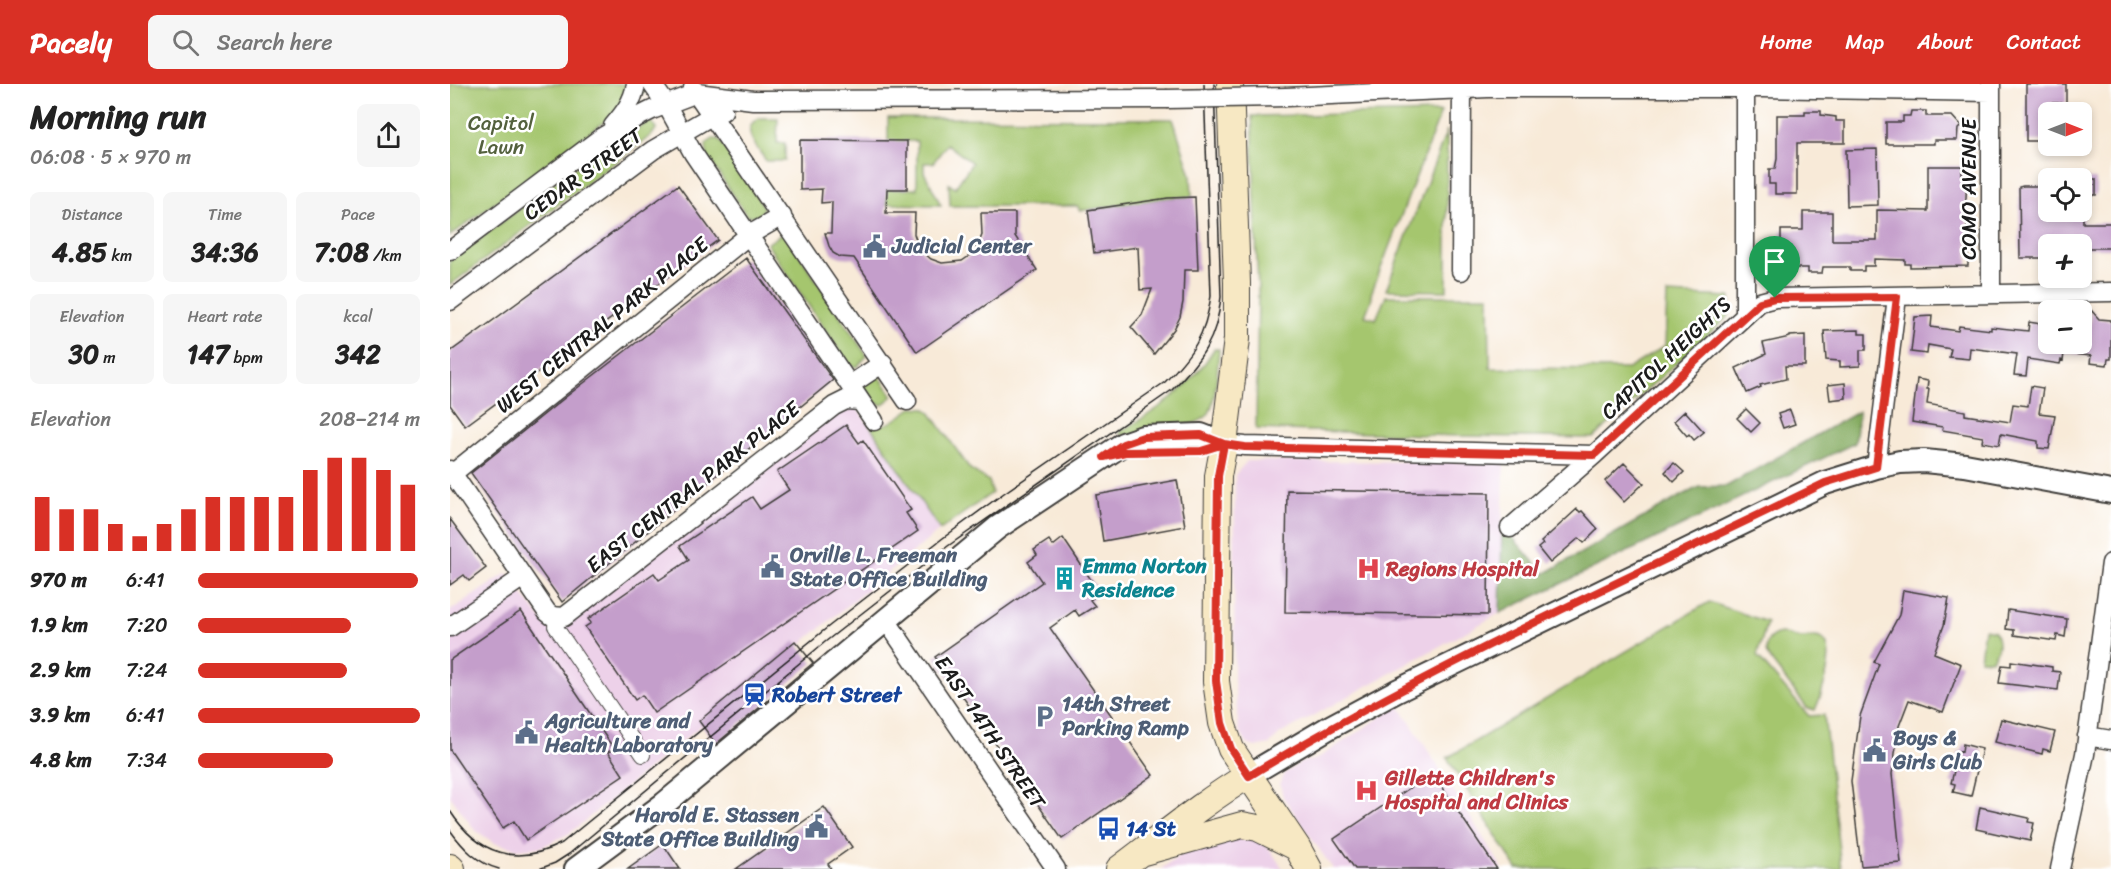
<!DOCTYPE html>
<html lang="en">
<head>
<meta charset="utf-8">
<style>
  body { margin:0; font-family:Sriracha,sans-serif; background:#f6f6f6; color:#222; height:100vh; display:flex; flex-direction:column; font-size:22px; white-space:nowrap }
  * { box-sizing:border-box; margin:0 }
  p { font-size:20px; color:#767676 }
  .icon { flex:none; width:33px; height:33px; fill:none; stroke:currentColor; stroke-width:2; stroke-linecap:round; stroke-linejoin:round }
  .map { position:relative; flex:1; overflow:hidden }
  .sheet { display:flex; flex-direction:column; background:#fff; width:450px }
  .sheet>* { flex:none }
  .needle { width:39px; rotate:90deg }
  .controls { position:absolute; left:1588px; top:18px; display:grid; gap:12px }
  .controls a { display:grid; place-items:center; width:54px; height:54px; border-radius:9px; background:#fff; box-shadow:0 3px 9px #0003; font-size:30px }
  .pin { position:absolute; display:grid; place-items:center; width:51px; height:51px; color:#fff; margin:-62px -26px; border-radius:50% 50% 50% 0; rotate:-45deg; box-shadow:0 0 6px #0007 }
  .pin .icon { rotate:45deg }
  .round { display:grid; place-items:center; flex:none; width:63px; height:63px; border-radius:9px; background:#f6f6f6 }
  .summary { display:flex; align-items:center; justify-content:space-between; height:102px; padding:0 30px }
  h1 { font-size:33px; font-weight:700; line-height:45px }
  .metrics { display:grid; grid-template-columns:repeat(3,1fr); gap:9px; height:102px; padding:6px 30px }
  .metrics div { display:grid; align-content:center; border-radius:9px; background:#f6f6f6; text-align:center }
  .metrics b { font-size:26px; font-weight:700 }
  .metrics small { font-size:16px; font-weight:400 }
  .metrics p { font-size:16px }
  .chart { height:168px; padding:12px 30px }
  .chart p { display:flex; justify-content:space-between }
  .chart svg { width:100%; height:108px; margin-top:6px; stroke:#d93025; stroke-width:6 }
  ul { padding:0 30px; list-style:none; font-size:20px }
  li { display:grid; grid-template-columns:96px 72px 1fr; align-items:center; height:45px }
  li i { height:15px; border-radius:8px; background:#d93025 }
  header { display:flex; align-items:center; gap:36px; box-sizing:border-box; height:84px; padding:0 30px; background:#d93025; color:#fff }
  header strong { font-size:28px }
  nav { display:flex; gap:33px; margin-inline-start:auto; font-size:21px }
  .search { width:420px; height:54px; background:#f6f6f6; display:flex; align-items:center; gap:15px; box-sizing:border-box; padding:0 21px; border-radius:9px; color:#767676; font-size:22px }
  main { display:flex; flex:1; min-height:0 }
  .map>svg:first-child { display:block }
  .built { fill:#edd1e9 }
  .green { fill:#a5c66e; stroke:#607145; stroke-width:1.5 }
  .forest { fill:#84ab61; stroke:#50643e; stroke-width:1.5 }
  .building { fill:#c49ecb }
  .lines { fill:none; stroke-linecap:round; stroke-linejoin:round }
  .pedestrian-casing { stroke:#3d3b38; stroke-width:16 }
  .minor-casing { stroke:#3d3b38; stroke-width:21 }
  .tertiary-casing { stroke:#3d3b38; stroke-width:26 }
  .secondary-casing { stroke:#3d3b38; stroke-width:28 }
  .pedestrian { stroke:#fff; stroke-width:14 }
  .minor { stroke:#fff; stroke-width:18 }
  .tertiary { stroke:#fff; stroke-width:22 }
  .secondary { stroke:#f7e8c3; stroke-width:26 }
  .tram { stroke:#1c1c1c; stroke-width:1.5 }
  .minor-bridge-casing { stroke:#3d3b38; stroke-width:21; stroke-linecap:butt }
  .minor-bridge { stroke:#fff; stroke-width:18 }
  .route-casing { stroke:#fff; stroke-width:12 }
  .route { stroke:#d93025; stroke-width:8 }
  .labels { text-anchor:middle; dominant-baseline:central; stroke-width:5; stroke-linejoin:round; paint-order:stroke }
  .park-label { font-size:21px; fill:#53603d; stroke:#fff }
  .street-label { font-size:21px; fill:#1c1c1c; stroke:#fff }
  .service-label { font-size:21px; font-weight:bold; fill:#4e5e75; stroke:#fff; text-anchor:start }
  .culture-label { font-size:21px; font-weight:bold; fill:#0d838f; stroke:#fff; text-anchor:start }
  .health-label { font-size:21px; font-weight:bold; fill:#be3a42; stroke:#fff; text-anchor:start }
  .transit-label { font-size:21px; font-weight:bold; fill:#164399; stroke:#fff; text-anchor:start }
</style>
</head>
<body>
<header>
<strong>Pacely</strong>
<div class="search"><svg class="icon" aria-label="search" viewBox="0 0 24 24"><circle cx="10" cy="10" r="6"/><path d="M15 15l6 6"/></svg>Search here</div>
<nav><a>Home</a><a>Map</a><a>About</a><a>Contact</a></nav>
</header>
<main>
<section class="sheet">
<div class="summary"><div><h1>Morning run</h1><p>06:08 · 5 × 970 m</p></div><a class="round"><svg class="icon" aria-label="share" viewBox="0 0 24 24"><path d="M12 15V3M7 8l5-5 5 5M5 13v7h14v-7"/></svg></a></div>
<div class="metrics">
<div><p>Distance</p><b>4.85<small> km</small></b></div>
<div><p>Time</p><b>34:36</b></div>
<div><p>Pace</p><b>7:08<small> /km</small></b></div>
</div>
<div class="metrics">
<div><p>Elevation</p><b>30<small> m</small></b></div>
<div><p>Heart rate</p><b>147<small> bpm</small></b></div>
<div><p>kcal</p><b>342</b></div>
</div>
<div class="chart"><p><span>Elevation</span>208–214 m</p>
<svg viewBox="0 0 160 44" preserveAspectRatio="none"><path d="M5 44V22M15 44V27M25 44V27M35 44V33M45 44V38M55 44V33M65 44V27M75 44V22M85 44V22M95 44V22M105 44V22M115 44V11M125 44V6M135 44V6M145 44V11M155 44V17"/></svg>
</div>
<ul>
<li><b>970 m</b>6:41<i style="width:99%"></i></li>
<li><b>1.9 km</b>7:20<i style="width:69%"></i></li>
<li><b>2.9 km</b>7:24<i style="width:67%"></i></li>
<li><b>3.9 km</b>6:41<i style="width:100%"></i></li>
<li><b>4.8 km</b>7:34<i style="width:61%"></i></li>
</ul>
</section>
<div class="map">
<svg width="1661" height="785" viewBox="0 0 1661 785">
  <rect width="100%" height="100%" fill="#fff"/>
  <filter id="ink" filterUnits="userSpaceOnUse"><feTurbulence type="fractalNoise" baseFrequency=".0167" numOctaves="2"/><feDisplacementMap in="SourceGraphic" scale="12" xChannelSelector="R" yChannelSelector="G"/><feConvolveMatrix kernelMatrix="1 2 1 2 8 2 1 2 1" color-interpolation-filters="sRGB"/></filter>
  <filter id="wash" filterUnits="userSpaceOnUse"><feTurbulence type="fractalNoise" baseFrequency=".008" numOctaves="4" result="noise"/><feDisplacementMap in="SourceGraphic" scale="24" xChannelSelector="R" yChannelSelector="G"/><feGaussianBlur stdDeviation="1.35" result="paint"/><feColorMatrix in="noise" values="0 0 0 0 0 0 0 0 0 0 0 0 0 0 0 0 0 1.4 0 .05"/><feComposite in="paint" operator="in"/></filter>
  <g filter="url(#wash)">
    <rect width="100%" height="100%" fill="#f8ead8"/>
    <!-- built -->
    <path class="built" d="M395 319 405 321 490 446 120 749 92 763 68 765 44 759 25 746 0 712V527L57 489 90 534 99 540Z
      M797 377 1054 378 1050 529 830 650 820 660 805 663 797 660 789 646 784 596 785 391Z
      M949 621 1053 785H883L833 713 830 699 835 689 851 678 865 676Z
      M780 750 813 755 833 785H711L745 761Z"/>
    <!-- green -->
    <path class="green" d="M0 0H205L0 152Z
      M991 28 921 210 922 214 915 232 926 235 936 212H1039L1040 284 1178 285 1215 262 1217 210 1280 213 1279 232 1143 354 1007 352 806 345 808 208 802 32Z
      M309 34H328L327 59H335V77H316C308 64 288 45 309 34Z
      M438 34 723 35 741 91 742 113 718 114 638 126H629L628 122H500L499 100 505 104 522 79 497 60 483 79H474V88L491 121 431 120 437 105H467V57L438 58Z
      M199 37 203 39 206 45 202 51 0 201V177L123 85Z
      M997 46V207L936 206Z
      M263 55H269L314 123 310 132H297L257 72 256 60Z
      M334 148 417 272 407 283 399 281 319 163 317 160Z
      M764 265H769C768 281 766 316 759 329 751 345 690 349 671 352L670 348C708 326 742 303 764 265Z
      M427 289 443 312 433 321 425 319 413 301Z
      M463 323 475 324 480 328 520 385 539 397 542 409 490 446 418 339C436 347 448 333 463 323Z
      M1259 518 1317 538 1307 572 1359 632 1374 631 1391 785H1067L997 674Z
      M1534 545 1545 547C1550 560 1549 565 1541 576L1530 575Z
      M1330 549C1338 550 1345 554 1353 554 1359 554 1366 551 1372 555 1388 563 1371 613 1365 626L1357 624 1317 571C1314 560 1318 552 1330 549Z"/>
    <!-- forest -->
    <path class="forest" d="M1409 327 1405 359 1050 529 1052 441 1094 490 1231 412 1249 403 1277 402Z"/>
    <g id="blocks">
      <!-- building -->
      <path class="building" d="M1576 0H1616V19H1599V57H1576Z
        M1355 27H1371V31L1386 33V37H1395V59H1347V110H1325V100H1319V85H1325L1327 75V31H1355Z
        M1461 27H1476V32H1502L1511 42 1508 45 1507 56H1484V60H1436V38H1453V32H1460Z
        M350 56 457 57V105H437L436 129H465L464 150 468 161 474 169 481 175 492 179 512 177 522 170 528 161 532 151 531 129H565V152L587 186 467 268 404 174 390 173 383 169 379 162 375 149H381L382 118 371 119 372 105 350 106Z
        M1427 65 1428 121 1397 122 1396 66Z
        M1478 82H1512V92H1517L1515 135H1517L1518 182 1460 183V180H1455V176L1424 175V182H1414V187H1400V183H1373L1372 189H1358V184H1334L1323 175 1326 171V160H1331V146H1353V128H1382V156H1427V126L1478 127Z
        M1632 95H1646V111H1632Z
        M228 101 268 156 15 342 0 321V268Z
        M1573 102H1599V128H1633V139H1661V164H1632V160H1599V174H1570L1569 103Z
        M745 113 748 186H734L733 218 730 233 724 245 704 270 681 243 692 231 702 205 690 206 688 163 644 169 638 126 718 114Z
        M296 174 383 296 112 518 21 389 117 312Z
        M1641 226 1649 235 1661 236V275H1658L1657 281 1640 279 1641 272 1614 269 1613 277 1611 276 1610 280 1578 275 1576 292 1564 291 1567 270 1520 264 1519 275 1499 273 1501 265 1478 261 1477 270 1461 268 1465 233 1482 232 1481 243 1508 247 1509 242 1541 246V243L1578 247 1579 238 1597 241 1596 260H1637Z
        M1409 246V250H1416V266H1410V282L1390 283V277L1376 276 1374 247Z
        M1355 251V282H1335L1336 295 1310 301 1311 303 1297 309 1286 284 1316 270 1313 259 1340 253V252Z
        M1467 295 1478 297 1477 305H1479L1477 320 1515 327V331L1560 338 1563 320 1578 322 1581 302 1593 304 1589 329 1605 331 1599 365 1588 364V357L1551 350 1549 361 1532 358 1533 353 1492 346 1493 343 1462 338Z
        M1395 299 1396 314 1380 316 1378 301Z
        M1296 325 1310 339 1301 348 1287 334Z
        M1340 326 1345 340 1333 344 1328 330Z
        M1235 327 1254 348 1244 356 1239 350 1237 352 1224 337Z
        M396 341 409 359 413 356 461 426 456 429 468 447 204 629 192 611 185 616 135 543 141 539 138 535 204 489 209 496 239 476 230 462 302 413 310 425 339 406 327 388Z
        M1174 379 1194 399 1174 418 1155 397Z
        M1224 379 1234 388 1224 398 1215 388Z
        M727 396 735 442 653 457 646 411Z
        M837 406 1039 409 1038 531 835 528Z
        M1127 425 1130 428 1132 427 1148 445 1134 459 1129 454 1100 479 1088 464 1093 460 1091 458Z
        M0 435 36 484 19 497 14 491 0 501Z
        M613 454 650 509 640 516 645 522 629 532 625 526 600 544 703 691 612 755 485 573 592 498 578 478 587 471 584 466 599 456 603 462Z
        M1453 506 1499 514 1494 541 1484 569 1511 580 1493 628 1459 616 1449 642 1442 690 1451 779 1411 782 1401 697 1410 632 1429 580 1424 578 1449 531Z
        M1558 526 1617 535 1615 553 1607 551 1606 557 1564 551V546L1556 545Z
        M71 527 164 665 158 668 173 691 76 756 64 737 53 744 0 666V576Z
        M345 557 363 579 266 660 249 637Z
        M1561 577 1602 583V587L1610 588 1608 606 1549 599 1552 581 1561 582Z
        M1551 635 1605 648 1600 667 1593 665 1592 670 1545 658Z
        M1513 660 1532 665 1521 712 1503 708 1505 700 1501 699 1509 667 1512 668Z
        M982 689 1047 785H905L884 755Z
        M374 723 402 763 378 780 381 785H286Z
        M1530 723 1579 734 1578 738 1584 739 1580 757 1526 745Z
        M213 760 230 785H178Z"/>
    </g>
  </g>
  <g filter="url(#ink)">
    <use href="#blocks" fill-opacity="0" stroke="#3d3b38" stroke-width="1.5"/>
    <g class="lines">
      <defs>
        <path id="pedestrian" d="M107 533 105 542 193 671"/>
        <path id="minor" d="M202 0 216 20 243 69 424 337
          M1295 0V232
          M243 4 457 317
          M836 13 1038 4H1313L1541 8
          M163 42C174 29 183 18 186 0
          M0 167 152 53 178 38 202 26 247 9 303 16 716 15
          M1011 187 1012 0
          M1541 210V0
          M0 217 203 66 263 31 273 27
          M400 301 433 279
          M774 360 795 362 1144 371
          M1426 383 1447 213
          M0 386 97 528 102 532 114 533 384 322 396 316 410 317
          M2 390 299 151 332 132
          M1060 444 1144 371 1310 218 1325 214 1661 208
          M436 536 606 785
          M0 543 73 493
          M1637 652 1661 656
          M1610 785 1635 670 1661 479"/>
        <path id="tertiary" d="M799 691 880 643 947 607 1375 399 1426 383 1450 378 1474 377 1515 381 1661 408
          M126 785 214 720 547 444 673 360 693 353 751 351 774 360"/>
        <path id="secondary" d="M780 0 787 199V255L774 360 768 392 766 597 772 639 781 665 847 763 859 785
          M690 769 792 741 808 744 846 763
          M0 783 2 785
          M669 785C712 753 752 719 799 691"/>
      </defs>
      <!-- pedestrian casing -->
      <use href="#pedestrian" class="pedestrian-casing"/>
      <!-- minor casing -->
      <use href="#minor" class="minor-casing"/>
      <!-- tertiary casing -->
      <use href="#tertiary" class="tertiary-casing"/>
      <!-- secondary casing -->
      <use href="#secondary" class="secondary-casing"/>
      <!-- pedestrian -->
      <use href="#pedestrian" class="pedestrian"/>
      <!-- minor -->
      <use href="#minor" class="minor"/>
      <!-- tertiary -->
      <use href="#tertiary" class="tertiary"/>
      <!-- secondary -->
      <use href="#secondary" class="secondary"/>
      <!-- tram -->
      <path class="tram" d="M0 727C28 770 66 783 112 759L378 543 493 454 554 409 715 298C743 269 755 253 761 212L754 0
        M0 746C13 764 27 779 49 785
        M89 785 105 779 119 770 375 558 498 462 722 306C751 276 767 256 771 213L764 0"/>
      <defs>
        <path id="minor-bridge" d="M716 15 836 13"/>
      </defs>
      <!-- minor-bridge casing -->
      <use href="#minor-bridge" class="minor-bridge-casing"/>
      <!-- minor-bridge -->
      <use href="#minor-bridge" class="minor-bridge"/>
    </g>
  </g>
  <g class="lines" filter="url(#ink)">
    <defs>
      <path id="route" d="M1325 214 1310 218 1144 371 795 363 774 360 751 367 675 368 654 373 673 360 693 353 751 351 774 360 768 392 766 597 772 639 781 665 799 692C983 581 1181 493 1375 399L1426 383 1447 213 1325 214"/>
    </defs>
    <!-- route casing -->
    <use href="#route" class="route-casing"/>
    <!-- route -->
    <use href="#route" class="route"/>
  </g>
  <!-- icons -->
  <defs>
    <symbol id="civic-bare" viewBox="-9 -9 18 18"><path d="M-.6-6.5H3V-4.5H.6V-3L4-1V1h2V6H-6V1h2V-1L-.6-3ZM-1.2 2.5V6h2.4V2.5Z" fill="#5c6f8a" stroke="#fff" stroke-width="2.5" paint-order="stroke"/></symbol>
    <symbol id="hospital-bare" viewBox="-9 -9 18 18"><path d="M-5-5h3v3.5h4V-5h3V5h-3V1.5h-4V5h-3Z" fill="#e0444e" stroke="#fff" stroke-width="2.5" paint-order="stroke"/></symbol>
    <symbol id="building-bare" viewBox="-9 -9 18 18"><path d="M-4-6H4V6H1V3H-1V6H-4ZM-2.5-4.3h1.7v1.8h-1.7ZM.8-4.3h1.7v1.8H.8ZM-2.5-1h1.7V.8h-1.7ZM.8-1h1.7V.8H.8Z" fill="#0f9aa8" stroke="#fff" stroke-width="2.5" paint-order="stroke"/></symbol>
    <symbol id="station-bare" viewBox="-9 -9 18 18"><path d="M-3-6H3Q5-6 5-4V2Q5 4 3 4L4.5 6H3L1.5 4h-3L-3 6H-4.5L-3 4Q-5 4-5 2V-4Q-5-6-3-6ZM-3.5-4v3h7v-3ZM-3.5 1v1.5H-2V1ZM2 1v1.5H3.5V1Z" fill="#1a4fb4" stroke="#fff" stroke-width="2.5" paint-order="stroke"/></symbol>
    <symbol id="parking-bare" viewBox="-9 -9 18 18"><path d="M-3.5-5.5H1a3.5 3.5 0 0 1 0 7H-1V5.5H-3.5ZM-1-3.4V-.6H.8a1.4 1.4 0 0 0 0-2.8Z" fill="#5c6f8a" stroke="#fff" stroke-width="2.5" paint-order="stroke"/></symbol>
    <symbol id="bus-bare" viewBox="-9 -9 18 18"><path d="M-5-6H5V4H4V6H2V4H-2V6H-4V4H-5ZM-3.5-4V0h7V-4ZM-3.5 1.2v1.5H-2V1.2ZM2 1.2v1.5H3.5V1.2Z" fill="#1a4fb4" stroke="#fff" stroke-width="2.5" paint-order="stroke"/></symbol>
  </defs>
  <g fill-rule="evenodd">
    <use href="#civic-bare" x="408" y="146" width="33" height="33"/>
    <use href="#civic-bare" x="306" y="466" width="33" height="33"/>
    <use href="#hospital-bare" x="902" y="468" width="33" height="33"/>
    <use href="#building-bare" x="598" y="478" width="33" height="33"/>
    <use href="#station-bare" x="288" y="594" width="33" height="33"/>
    <use href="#parking-bare" x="578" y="616" width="33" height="33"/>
    <use href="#civic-bare" x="60" y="632" width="33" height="33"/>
    <use href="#civic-bare" x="1408" y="650" width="33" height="33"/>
    <use href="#hospital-bare" x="900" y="690" width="33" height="33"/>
    <use href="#civic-bare" x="350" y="726" width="33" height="33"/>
    <use href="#bus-bare" x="642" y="728" width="33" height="33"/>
  </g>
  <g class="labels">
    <!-- park labels -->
    <g class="park-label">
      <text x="51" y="39">Capitol<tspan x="51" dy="24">Lawn</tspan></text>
    </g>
    <!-- street labels -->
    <g class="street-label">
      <text transform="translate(133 90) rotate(-36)">CEDAR STREET</text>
      <text transform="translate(1519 105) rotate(-90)">COMO AVENUE</text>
      <text transform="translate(152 241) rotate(-39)">WEST CENTRAL PARK PLACE</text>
      <text transform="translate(1216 274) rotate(-43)">CAPITOL HEIGHTS</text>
      <text transform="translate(243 403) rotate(-38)">EAST CENTRAL PARK PLACE</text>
      <text transform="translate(540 648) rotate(56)">EAST 14TH STREET</text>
    </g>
    <!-- service labels -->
    <g class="service-label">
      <text x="442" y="162">Judicial Center</text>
      <text x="340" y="471">Orville L. Freeman<tspan x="340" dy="24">State Office Building</tspan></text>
      <text x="612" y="620">14th Street<tspan x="612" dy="24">Parking Ramp</tspan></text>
      <text x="95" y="637">Agriculture and<tspan x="95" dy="24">Health Laboratory</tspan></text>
      <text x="1443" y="654">Boys &amp;<tspan x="1443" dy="24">Girls Club</tspan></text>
      <text x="349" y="731" text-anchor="end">Harold E. Stassen<tspan x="349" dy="24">State Office Building</tspan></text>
    </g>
    <!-- culture labels -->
    <g class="culture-label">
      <text x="632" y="482">Emma Norton<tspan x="632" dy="24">Residence</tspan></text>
    </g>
    <!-- health labels -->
    <g class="health-label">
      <text x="936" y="485">Regions Hospital</text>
      <text x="935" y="694">Gillette Children's<tspan x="935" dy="24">Hospital and Clinics</tspan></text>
    </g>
    <!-- transit labels -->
    <g class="transit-label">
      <text x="322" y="611">Robert Street</text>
      <text x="676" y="745">14 St</text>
    </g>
  </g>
</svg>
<div class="controls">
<a><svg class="needle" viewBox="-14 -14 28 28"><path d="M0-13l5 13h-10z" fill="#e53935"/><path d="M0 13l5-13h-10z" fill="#767676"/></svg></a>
<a><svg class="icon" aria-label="locate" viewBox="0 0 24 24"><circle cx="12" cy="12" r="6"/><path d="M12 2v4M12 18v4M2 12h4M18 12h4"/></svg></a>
<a>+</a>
<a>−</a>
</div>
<div class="pin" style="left:1325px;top:214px;background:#1e9e55"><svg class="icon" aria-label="arrive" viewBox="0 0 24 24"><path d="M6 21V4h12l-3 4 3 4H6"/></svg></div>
</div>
</main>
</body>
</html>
